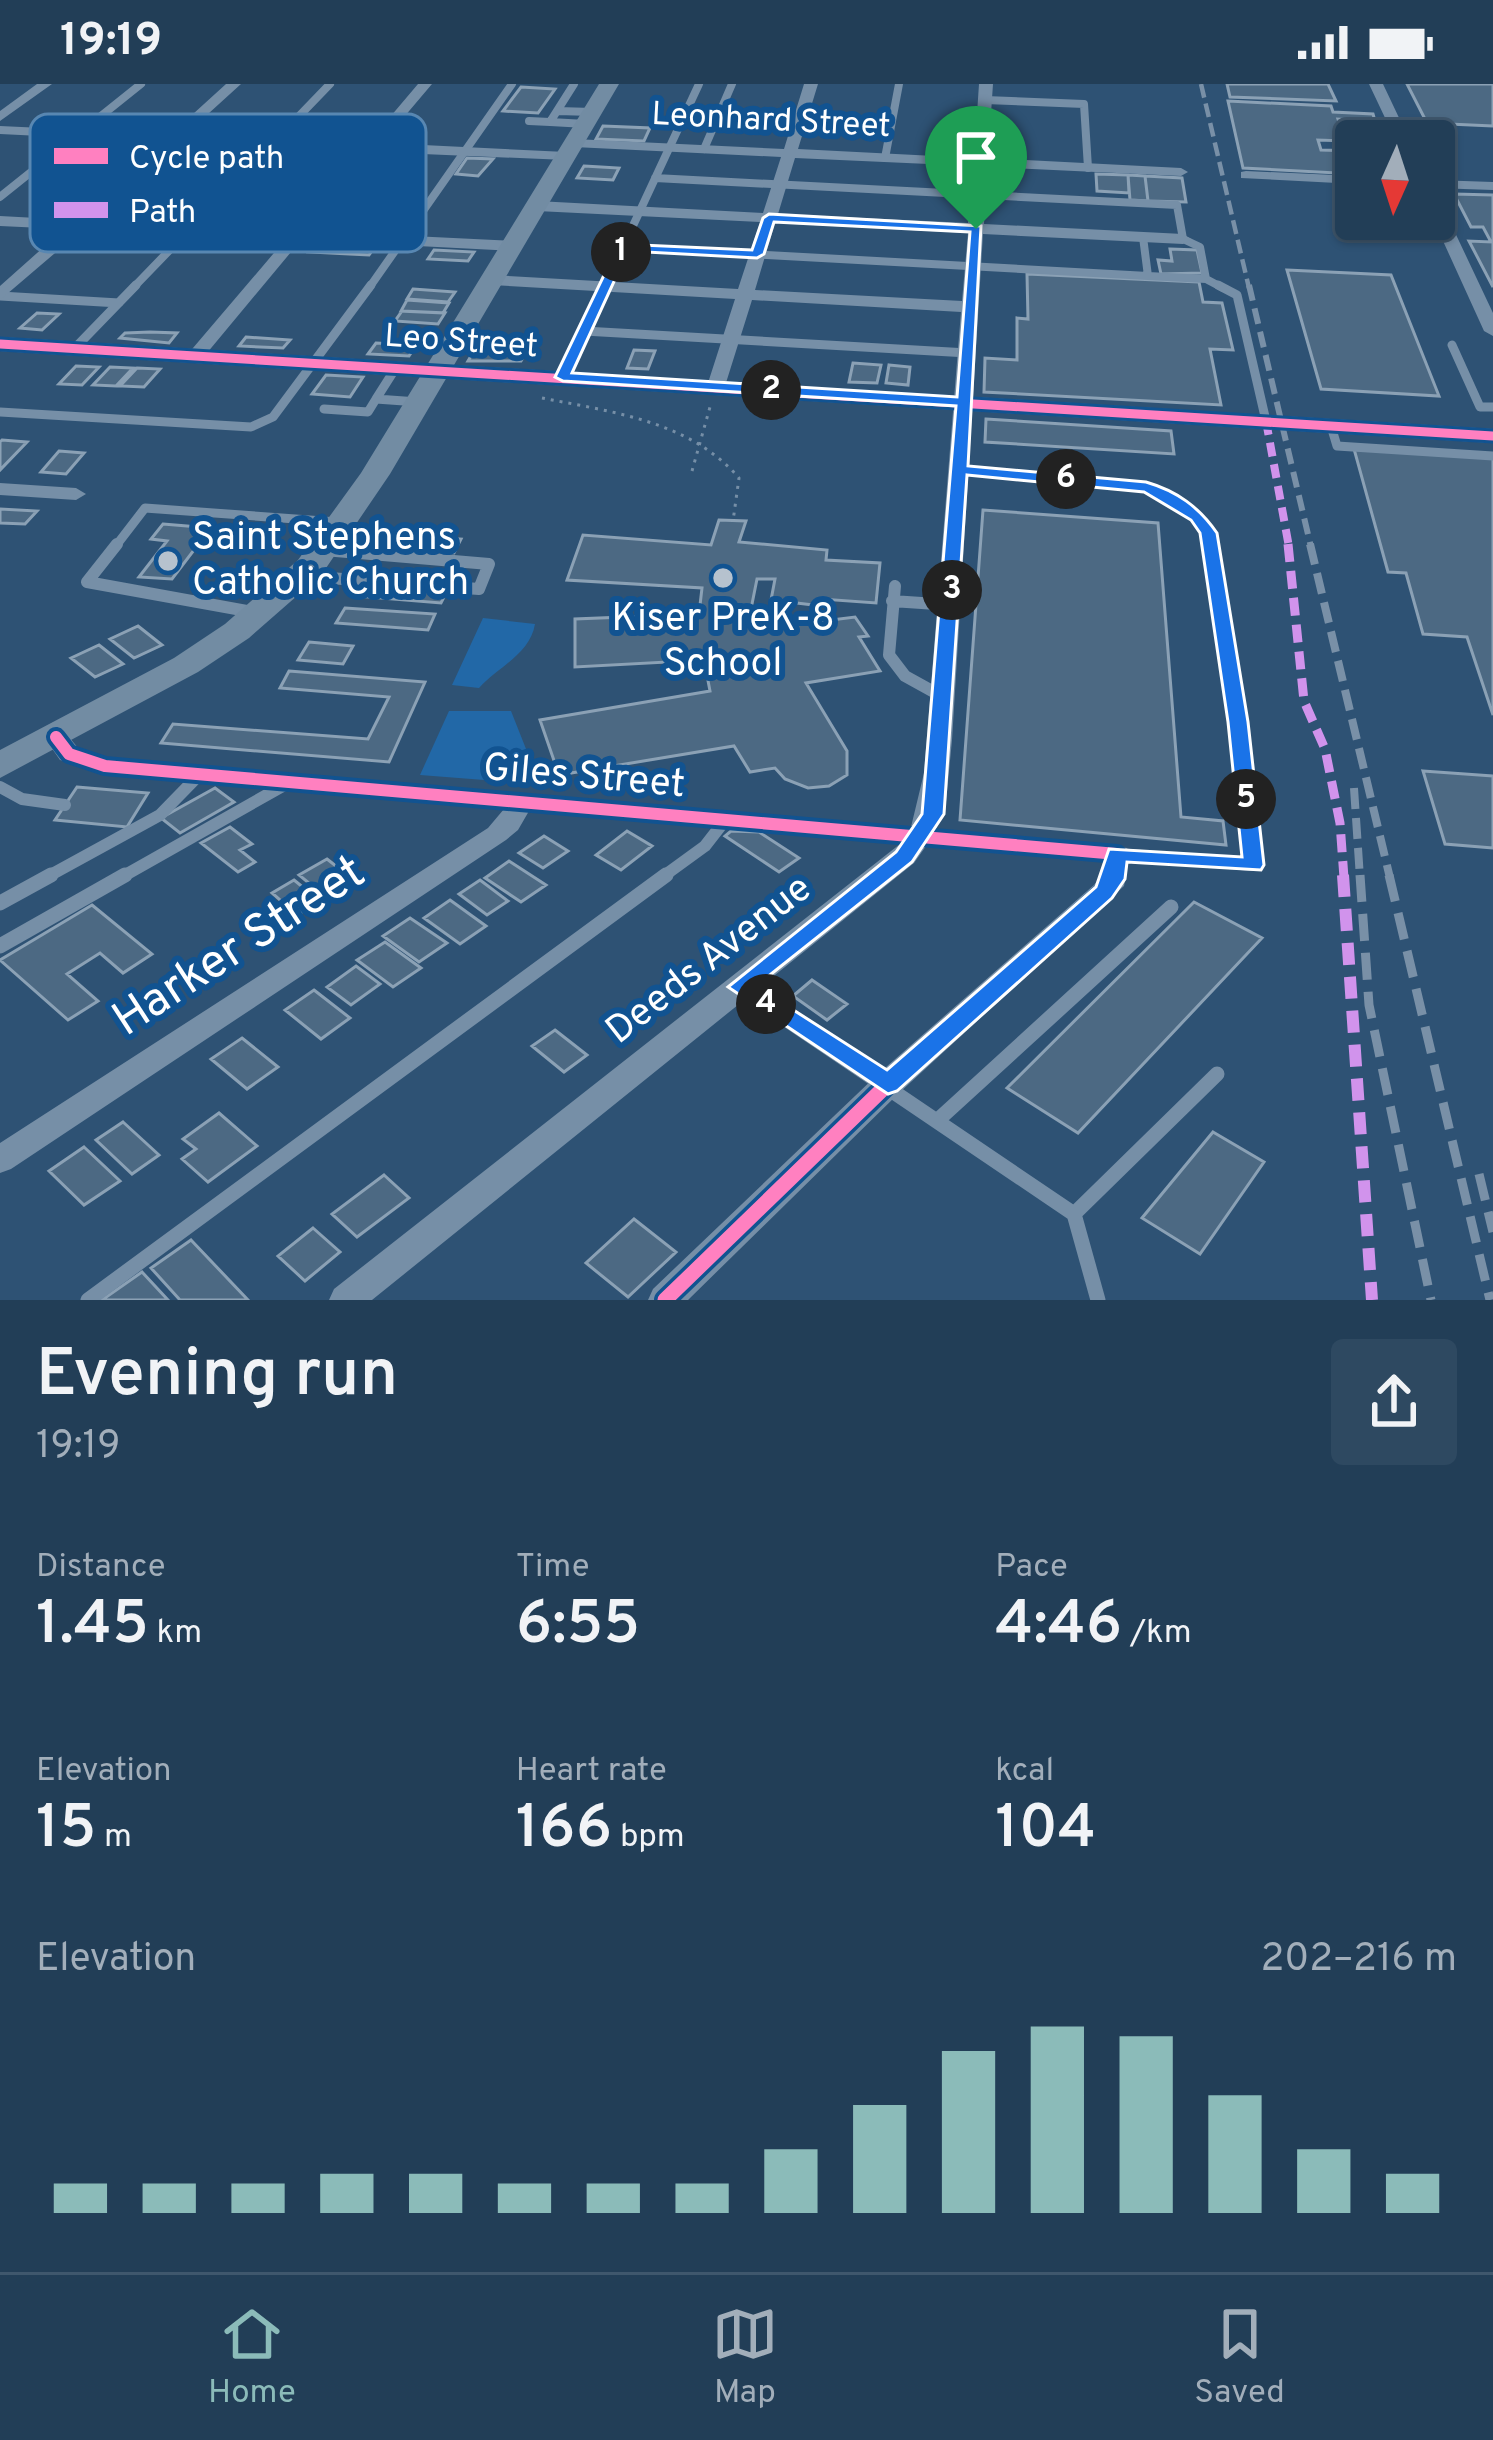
<!DOCTYPE html>
<html lang="en">
<head>
<meta charset="utf-8">
<style>
  body { margin:0; font-family:Overpass,sans-serif; background:#2e4961; color:#f1f3f6; height:100vh; display:flex; flex-direction:column; font-size:45px; white-space:nowrap }
  * { box-sizing:border-box; margin:0 }
  p { font-size:39px; color:#a2aeba }
  .icon { flex:none; width:66px; height:66px; fill:none; stroke:currentColor; stroke-width:2; stroke-linecap:round; stroke-linejoin:round }
  .map { position:relative; height:1216px; overflow:hidden }
  .panel { display:flex; flex-direction:column; background:#223e57; flex:1 }
  .panel>* { flex:none }
  .needle { width:78px; rotate:183deg }
  .buttons { position:absolute; left:1335px; top:36px; display:grid; gap:24px }
  .buttons a { display:grid; place-items:center; width:120px; height:120px; border-radius:12px; background:#223e57; box-shadow:0 3px 9px #0004,0 0 0 3px #3f576d; font-size:60px }
  .pin { position:absolute; display:grid; place-items:center; width:102px; height:102px; color:#fff; margin:-123px -51px; border-radius:50% 50% 50% 0; rotate:-45deg; box-shadow:0 0 12px #0007 }
  .pin .icon { rotate:45deg }
  .km { position:absolute; width:60px; height:60px; margin:-30px; border-radius:50%; background:#222; color:#fff; font-size:33px; line-height:60px; text-align:center }
  .round { display:grid; place-items:center; flex:none; width:126px; height:126px; border-radius:12px; background:#2e4961 }
  .overview { display:flex; align-items:center; justify-content:space-between; height:204px; padding:0 36px }
  h1 { font-size:66px; font-weight:600; line-height:90px }
  .figures { display:grid; grid-template-columns:repeat(3,1fr); gap:18px; height:204px; padding:12px 36px }
  .figures div { display:grid; align-content:center }
  .figures b { font-size:60px; font-weight:600 }
  .figures small { font-size:33px; font-weight:400 }
  .figures p { font-size:33px }
  .chart { height:336px; padding:24px 36px }
  .chart p { display:flex; justify-content:space-between }
  .chart svg { width:100%; height:216px; margin-top:12px; stroke:#8bbbb9; stroke-width:6 }
  .status { display:flex; justify-content:space-between; align-items:center; height:84px; padding:0 60px; background:#223e57; direction:ltr }
  .status svg { height:33px; fill:currentColor }
  .menu { display:flex; justify-content:space-around; align-items:center; height:168px; border-top:3px solid #3f576d; background:#223e57; font-size:33px; color:#a2aeba }
  .menu a { display:grid; justify-items:center; gap:6px }
  .menu .on { color:#8bbbb9 }
  .map>svg:first-child { display:block }
  .green { fill:#2268a7 }
  .building { fill:#4c6983; stroke:#8ba1b5; stroke-width:3 }
  .lines { fill:none; stroke-linecap:round; stroke-linejoin:round }
  .path { stroke:#768fa7; stroke-width:3; stroke-dasharray:3 6; stroke-linecap:butt }
  .service-far3 { stroke:#768fa7; stroke-width:8 }
  .service-far2 { stroke:#768fa7; stroke-width:9 }
  .service-far1 { stroke:#768fa7; stroke-width:12 }
  .service { stroke:#768fa7; stroke-width:15 }
  .minor { fill:#768fa7; fill-rule:evenodd }
  .tertiary { fill:#768fa7; fill-rule:evenodd }
  .secondary { fill:#728ca3; fill-rule:evenodd }
  .rail-far3 { stroke:#7990a7; stroke-width:4.5; stroke-dasharray:14 6; stroke-linecap:butt }
  .rail-far2 { stroke:#7990a7; stroke-width:6; stroke-dasharray:16 8; stroke-linecap:butt }
  .rail-far1 { stroke:#7990a7; stroke-width:8; stroke-dasharray:21 9; stroke-linecap:butt }
  .rail { stroke:#7990a7; stroke-width:9; stroke-dasharray:27 12; stroke-linecap:butt }
  .quiet-far2 { stroke:#d193ec; stroke-width:8; stroke-dasharray:14 8; stroke-linecap:butt }
  .quiet-far1 { stroke:#d193ec; stroke-width:9; stroke-dasharray:18 9; stroke-linecap:butt }
  .quiet { stroke:#d193ec; stroke-width:12; stroke-dasharray:22 12; stroke-linecap:butt }
  .cycleway-far2-casing { stroke:#115391; stroke-width:15 }
  .cycleway-far1-casing { stroke:#115391; stroke-width:20 }
  .cycleway-casing { stroke:#115391; stroke-width:22 }
  .cycleway-far2 { stroke:#ff80c0; stroke-width:9 }
  .cycleway-far1 { stroke:#ff80c0; stroke-width:12 }
  .cycleway { stroke:#ff80c0; stroke-width:15 }
  .route { fill:#1a73e8; stroke:#fff; stroke-width:3; fill-rule:evenodd }
  .poi-dot { fill:#b6c2ce; stroke:#115391; stroke-width:4.5 }
  .labels { text-anchor:middle; dominant-baseline:central; stroke-width:12; stroke-linejoin:round; paint-order:stroke }
  .far-street-label { font-size:33px; fill:#fff; stroke:#115391 }
  .poi-label { font-size:39px; fill:#fff; stroke:#115391; text-anchor:start }
  .street-label { font-size:39px; fill:#fff; stroke:#115391 }
  .near-street-label { font-size:48px; fill:#fff; stroke:#115391 }
  .key { fill:#115391; stroke:#5887b2; stroke-width:3 }
  .key-label { font-size:33px; fill:#fff }
</style>
</head>
<body>
<div class="status"><b>19:19</b><svg viewBox="0 0 49 12"><path d="M0 12V9h3v3zM5 12V6h3v6zM10 12V3h3v9zM15 12V0h3v12zM26 1h20v11H26zM47 4h2v5h-2z"/></svg></div>
<div class="map">
<svg width="1493" height="1216" viewBox="0 0 1493 1216">
  <rect width="100%" height="100%" fill="#2e5274"/>
  <!-- green -->
  <path class="green" d="M483 534 535 540C530 570 499 582 479 604L452 601Z
    M449 627H511L532 680 523 699 420 691Z"/>
  <!-- building -->
  <path class="building" d="M1227 0H1328L1336 17 1230 13Z
    M1407 0H1493V42L1427 39Z
    M521 3 555 5 538 29 503 27Z
    M1228 17 1331 22 1333 28 1373 30 1375 37 1338 35 1346 57 1318 56 1321 66 1356 67V90L1243 84Z
    M603 42 650 44 644 57 596 55Z
    M467 74 493 75 478 92 456 90Z
    M584 82 601 83 619 84 613 96 577 94Z
    M1096 90 1128 91 1129 109 1097 107Z
    M1128 91 1145 92 1148 117 1130 116Z
    M1145 92 1182 94 1186 118 1148 117Z
    M1454 110 1493 111V203L1469 157 1491 158 1483 143H1471Z
    M315 161 374 164 369 171 309 168Z
    M1170 165 1197 166 1202 189 1161 190 1158 176 1172 177Z
    M434 166 474 168 468 177 428 175Z
    M1287 186 1391 191 1439 312 1321 305Z
    M1027 190 1199 198 1203 218 1222 219 1233 266 1210 265 1221 321 984 308 985 274 1017 276V234L1028 235Z
    M413 205 455 208 448 218 407 215Z
    M407 216 449 219 443 229 401 227Z
    M402 227 445 229 438 240 395 237Z
    M37 229 59 230 42 246 20 244Z
    M125 249 150 248 177 249 169 259 120 254Z
    M246 253 290 256 283 264 239 262Z
    M376 259 416 261 409 272 368 270Z
    M634 266 655 267 648 285 627 284Z
    M474 267 525 270 521 277H468Z
    M853 279 881 281 877 299 849 298Z
    M889 281 910 283 908 301 886 299Z
    M76 282 99 283 82 301 59 300Z
    M110 283 133 284 116 302 93 301Z
    M137 284 160 285 144 303 120 302Z
    M326 291 363 293 350 313 312 310Z
    M986 335 1171 347 1174 370 985 358Z
    M2 356 27 358 0 386V358Z
    M1354 365 1493 374V631L1467 553 1423 550 1406 489 1388 488Z
    M59 367 84 369 66 390 41 388Z
    M0 425 37 427 25 440 0 439Z
    M983 426 1158 439 1181 733 1223 737 1226 761 960 736Z
    M719 436 746 437 739 458 827 466 826 476 880 479 876 519 822 515V522L771 516 775 495H757L749 535 759 539V545L855 533 868 552 859 553 880 587 806 599 847 667V691L829 702 808 704 785 695 775 684 750 688 734 662 559 691 540 636 710 607 704 576 575 583V535L699 530 702 504 567 496 583 451 711 461Z
    M163 440 259 448 249 462 200 458 172 495 139 493 167 457 151 455Z
    M376 449 461 455 454 469 369 462Z
    M363 499 448 505 441 519 356 512Z
    M345 524 435 530 428 546 336 539Z
    M138 542 162 561 134 574 110 555Z
    M309 558 353 562 343 580 298 576Z
    M99 561 123 580 95 593 71 574Z
    M289 587 425 598 389 678 161 659 173 640 368 655 389 613 280 604Z
    M1423 687 1493 692V764L1445 760Z
    M77 703 148 709 127 743 55 736Z
    M215 704 234 718 180 749 161 734Z
    M230 743 252 760 240 766 255 778 238 788 201 759Z
    M627 747 652 762 621 786 596 771Z
    M731 747 759 748 799 774 779 788 725 752Z
    M544 752 568 767 543 784 519 769Z
    M327 775 355 797 327 814 299 791Z
    M509 777 546 801 521 818 485 794Z
    M294 796 320 817 297 831 272 809Z
    M480 796 508 817 487 831 459 810Z
    M450 816 486 842 460 860 424 834Z
    M1194 818 1262 854 1078 1049 1007 1004Z
    M92 821 152 870 123 889 100 869 67 890 98 917 68 936 0 876Z
    M410 834 447 859 419 878 383 852Z
    M385 858 421 884 393 903 357 876Z
    M356 882 380 900 351 921 327 903Z
    M812 896 847 920 827 936 793 912Z
    M314 906 350 934 321 955 285 926Z
    M555 946 587 971 564 988 532 962Z
    M242 954 278 983 247 1005 211 975Z
    M219 1029 257 1062 208 1098 182 1075 196 1065 183 1055Z
    M123 1038 159 1071 132 1090 96 1056Z
    M1213 1048 1264 1078 1200 1170 1142 1134Z
    M84 1063 120 1097 84 1121 49 1087Z
    M384 1091 409 1114 357 1153 332 1130Z
    M634 1135 676 1168 628 1213 586 1179Z
    M313 1144 340 1168 305 1197 278 1172Z
    M191 1156 248 1216H180L151 1184Z
    M142 1188 168 1216H102Z"/>
  <g class="lines">
    <!-- path -->
    <path class="path" d="M542 314C612 328 690 337 739 394L733 437
      M692 387 710 323"/>
    <!-- service-far3 -->
    <path class="service-far3" d="M985 16 1084 20 1088 84
      M558 27 592 28
      M529 37 550 38 574 0
      M550 38 586 40
      M704 65 732 0
      M885 74 899 0
      M655 94 1177 121 1183 155 1200 163 1206 195 1223 204
      M0 113 141 0
      M623 163 1148 192 1143 153
      M1148 192 1206 195
      M133 204 330 0
      M369 204 512 0
      M604 204 699 0"/>
    <!-- service-far2 -->
    <path class="service-far2" d="M1218 201 1237 211 1266 337
      M0 212 119 219
      M584 247 968 269
      M1452 261 1480 323H1493
      M75 264 136 201
      M397 282 376 315 418 318
      M563 293 606 201
      M324 325 368 328 376 315
      M0 328 251 343 273 333 371 201
      M1331 342 1337 362 1493 372
      M960 386 1146 403C1175 412 1205 431 1210 463
      M115 463 145 424 337 438"/>
    <!-- service-far1 -->
    <path class="service-far1" d="M117 460 87 498 258 529
      M302 492 479 505 489 480 324 466
      M895 502 889 571 905 592 943 613
      M892 517 951 521
      M0 703 22 715 65 721
      M1118 770 1253 781 1238 638 1210 460
      M45 794 160 731 200 690
      M120 794 288 699
      M661 794 705 762 726 735"/>
    <!-- service -->
    <path class="service" d="M0 819 51 791
      M0 862 125 791
      M740 904 1074 1130 1098 1216
      M939 1035 1171 823
      M1074 1130 1217 990
      M88 1216 666 791"/>
    <!-- minor -->
    <path class="minor" d="M37 0H52L0 37V27Z
      M226 0H241L186 50 368 59 418 0H432L382 59 566 68 573 72 566 76 376 68 309 147 513 157 521 162 513 167 301 156 202 275H190L187 271 285 156 82 146 0 216V202L64 145 0 142V132L74 136 162 58 0 50V42L171 50ZM178 58 361 67 293 147 91 137Z
      M804 0H818L798 65 974 74 979 0H993L988 74 1181 84 1188 88 1181 92 987 83 984 140 1183 150 1191 155 1183 160 983 150 952 656 946 718 936 745 1127 764 1130 770 1124 802 899 1009 688 1216H648L653 1205 877 991 1094 801 1101 793 1103 778 926 762 914 779 372 1216H329L334 1205 900 760 529 727 518 746 506 756 11 1085 0 1089V1059L488 744 504 725 105 690 60 676 44 653 47 648H65L78 664 107 674 911 743 924 689 961 228 752 216 725 302 716 308 707 302 735 215 492 201 484 196 492 191 738 205 760 138 537 127 529 122 537 117 763 129 781 73 574 63 567 59 574 55 784 65ZM795 74 973 82 968 139 778 130ZM775 139 968 149 962 217 755 206Z
      M1369 0H1383L1410 57H1396Z
      M1246 87 1356 92V100L1241 94V88Z
      M1434 96 1493 98V106L1434 104Z
      M1434 116 1442 121 1493 229V252L1484 247 1433 135Z
      M0 399 76 404 86 410 76 416 0 411Z"/>
    <!-- tertiary -->
    <path class="tertiary" d="M0 253 1493 345V359L0 267Z"/>
    <!-- secondary -->
    <path class="secondary" d="M599 0H619L390 390 322 490 249 554 198 588 0 694V666L174 574 225 540 298 476 361 389Z"/>
    <!-- rail-far3 -->
    <path class="rail-far3" d="M1201 0 1249 204"/>
    <!-- rail-far2 -->
    <path class="rail-far2" d="M1249 201 1311 463"/>
    <!-- rail-far1 -->
    <path class="rail-far1" d="M1310 460 1390 794
      M1354 704 1360 794"/>
    <!-- rail -->
    <path class="rail" d="M1360 791 1369 921 1431 1216
      M1389 791 1490 1216
      M1479 1090 1493 1148"/>
    <!-- quiet-far2 -->
    <path class="quiet-far2" d="M1266 337 1289 463"/>
    <!-- quiet-far1 -->
    <path class="quiet-far1" d="M1288 460 1304 617 1325 665 1340 739 1344 794"/>
    <!-- quiet -->
    <path class="quiet" d="M1343 791 1372 1216"/>
    <defs>
      <path id="cycleway-far2" d="M0 260 1493 352"/>
      <path id="cycleway-far1" d="M56 653 69 670 105 682 1117 770 1114 794"/>
      <path id="cycleway" d="M665 1216 888 1000 1104 808 1114 791"/>
    </defs>
    <!-- cycleway-far2 casing -->
    <use href="#cycleway-far2" class="cycleway-far2-casing"/>
    <!-- cycleway-far1 casing -->
    <use href="#cycleway-far1" class="cycleway-far1-casing"/>
    <!-- cycleway casing -->
    <use href="#cycleway" class="cycleway-casing"/>
    <!-- cycleway-far2 -->
    <use href="#cycleway-far2" class="cycleway-far2"/>
    <!-- cycleway-far1 -->
    <use href="#cycleway-far1" class="cycleway-far1"/>
    <!-- cycleway -->
    <use href="#cycleway" class="cycleway"/>
  </g>
  <!-- route -->
  <path class="route" d="M769 130 981 142 968 382 1146 398C1177 407 1199 423 1217 449L1248 638 1264 781 1261 786 1127 778 1125 795 1112 814 897 1007 888 1010 728 903 896 768 922 730 956 322 563 297 555 293 619 160 752 166 763 134ZM774 138 970 148 957 313 572 289 628 167 757 174 764 170ZM967 391 1144 408 1191 436 1200 449 1228 638 1242 773 1109 765 1096 803 887 986 756 902 912 778 944 730Z"/>
  <!-- markers -->
  <g class="poi-dot">
    <circle cx="168" cy="477" r="12"/>
    <circle cx="723" cy="494" r="12"/>
  </g>
  <g class="labels">
    <!-- far-street labels -->
    <g class="far-street-label">
      <text transform="translate(771 38) rotate(3)">Leonhard Street</text>
      <text transform="translate(461 259) rotate(4)">Leo Street</text>
    </g>
    <!-- poi labels -->
    <g class="poi-label">
      <text x="192" y="455">Saint Stephens<tspan x="192" dy="45">Catholic Church</tspan></text>
      <text x="723" y="536" text-anchor="middle">Kiser PreK-8<tspan x="723" dy="45">School</tspan></text>
    </g>
    <!-- street labels -->
    <g class="street-label">
      <text transform="translate(584 694) rotate(5)">Giles Street</text>
      <text transform="translate(710 877) rotate(-38)">Deeds Avenue</text>
    </g>
    <!-- near-street labels -->
    <g class="near-street-label">
      <text transform="translate(240 864) rotate(-33)">Harker Street</text>
    </g>
  </g>
  <!-- legend -->
  <rect x="30" y="30" width="396" height="138" rx="18" class="key"/>
  <rect x="54" y="64" width="54" height="16" fill="#ff80c0"/>
  <rect x="54" y="118" width="54" height="16" fill="#d193ec"/>
  <g class="key-label">
    <text x="129" y="84">Cycle path</text>
    <text x="129" y="138">Path</text>
  </g>
</svg>
<div class="buttons">
<a><svg class="needle" viewBox="-14 -14 28 28"><path d="M0-13l5 13h-10z" fill="#e53935"/><path d="M0 13l5-13h-10z" fill="#a2aeba"/></svg></a>
</div>
<div class="pin" style="left:976px;top:145px;background:#1e9e55"><svg class="icon" aria-label="arrive" viewBox="0 0 24 24"><path d="M6 21V4h12l-3 4 3 4H6"/></svg></div>
<b class="km" style="left:621px;top:168px">1</b>
<b class="km" style="left:771px;top:306px">2</b>
<b class="km" style="left:952px;top:506px">3</b>
<b class="km" style="left:766px;top:920px">4</b>
<b class="km" style="left:1246px;top:715px">5</b>
<b class="km" style="left:1066px;top:395px">6</b>
</div>
<section class="panel">
<div class="overview"><div><h1>Evening run</h1><p>19:19</p></div><a class="round"><svg class="icon" aria-label="share" viewBox="0 0 24 24"><path d="M12 15V3M7 8l5-5 5 5M5 13v7h14v-7"/></svg></a></div>
<div class="figures">
<div><p>Distance</p><b>1.45<small> km</small></b></div>
<div><p>Time</p><b>6:55</b></div>
<div><p>Pace</p><b>4:46<small> /km</small></b></div>
</div>
<div class="figures">
<div><p>Elevation</p><b>15<small> m</small></b></div>
<div><p>Heart rate</p><b>166<small> bpm</small></b></div>
<div><p>kcal</p><b>104</b></div>
</div>
<div class="chart"><p><span>Elevation</span>202–216 m</p>
<svg viewBox="0 0 160 44" preserveAspectRatio="none"><path d="M5 44V38M15 44V38M25 44V38M35 44V36M45 44V36M55 44V38M65 44V38M75 44V38M85 44V31M95 44V22M105 44V11M115 44V6M125 44V8M135 44V20M145 44V31M155 44V36"/></svg>
</div>
</section>
<nav class="menu">
<a class="on"><svg class="icon" aria-label="home" viewBox="0 0 24 24"><path d="M3 11l9-7 9 7M6 9v11h12V9"/></svg>Home</a>
<a><svg class="icon" aria-label="map" viewBox="0 0 24 24"><path d="M3 6l6-2 6 2 6-2v14l-6 2-6-2-6 2zM9 4v14M15 6v14"/></svg>Map</a>
<a><svg class="icon" aria-label="saved" viewBox="0 0 24 24"><path d="M7 4h10v16l-5-4-5 4z"/></svg>Saved</a>
</nav>
</body>
</html>
